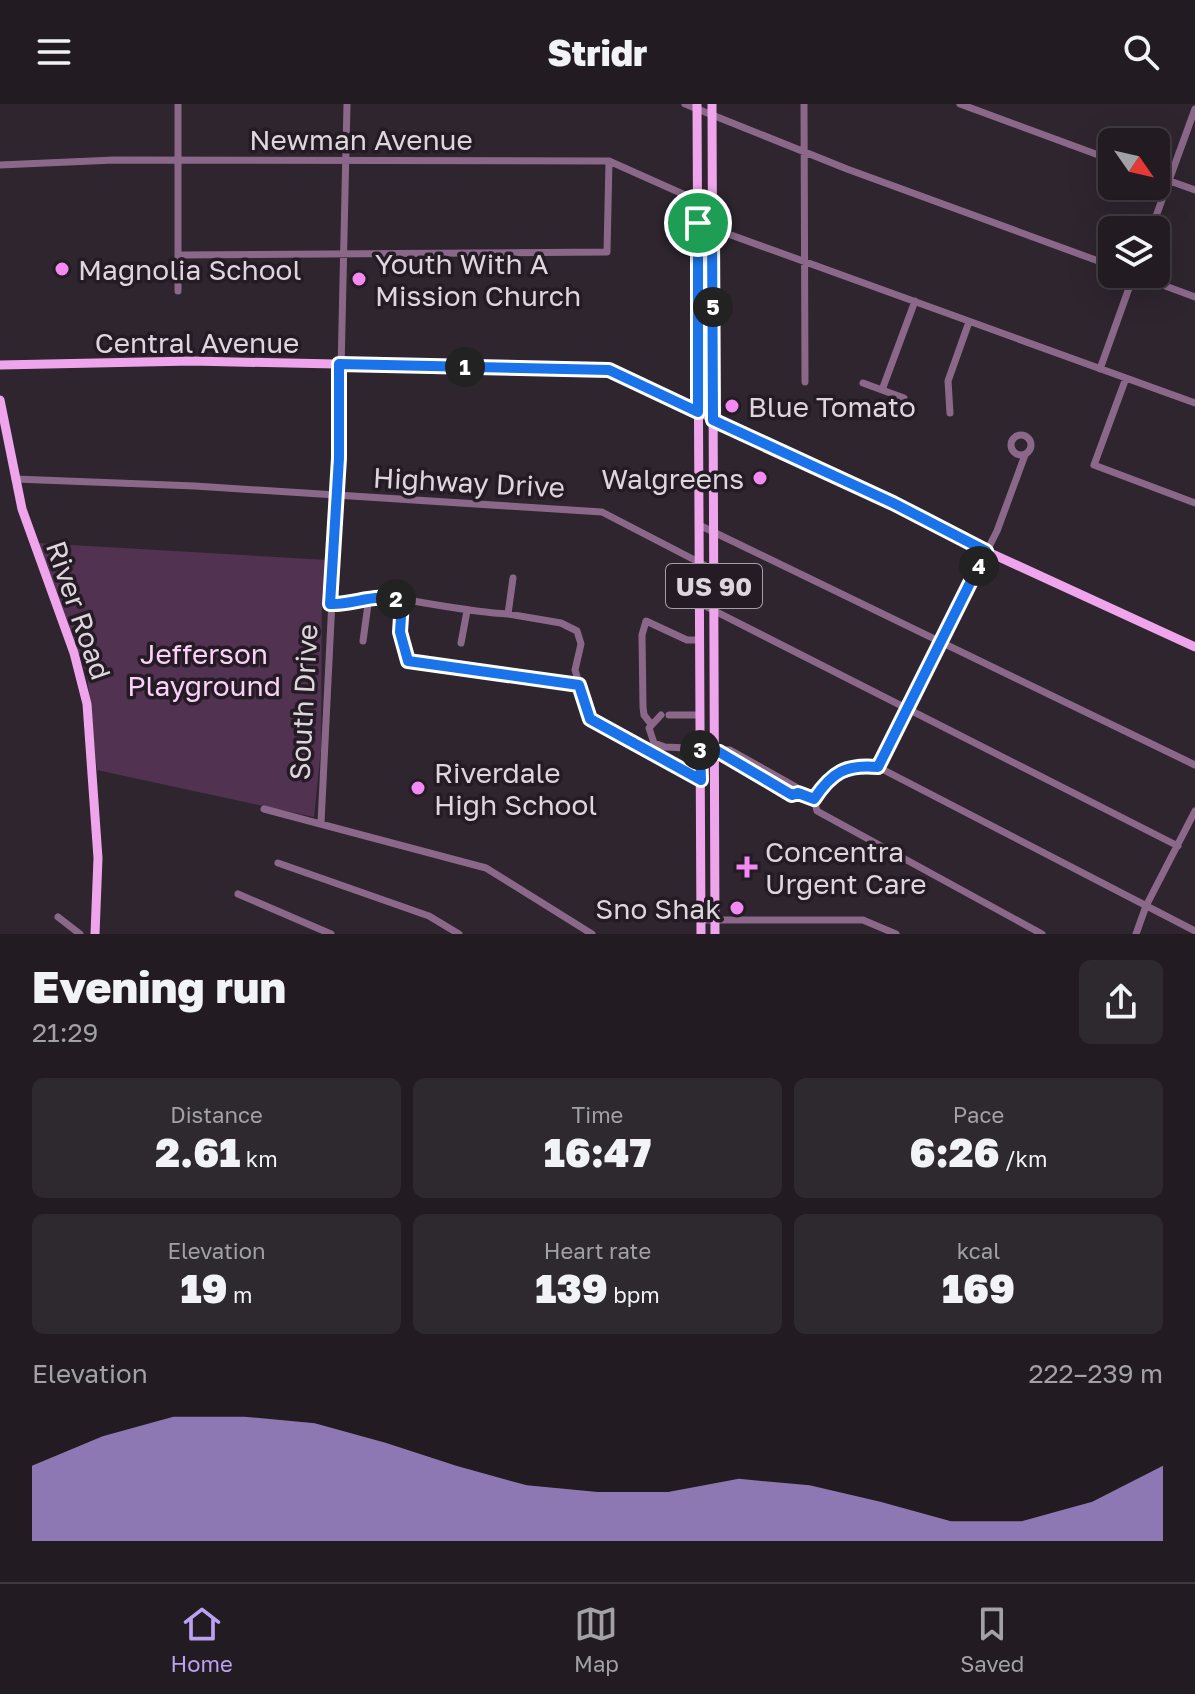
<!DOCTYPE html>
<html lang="en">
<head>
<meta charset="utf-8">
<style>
  body { margin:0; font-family:"Golos Text",sans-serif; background:#2e292f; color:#f1f3f6; height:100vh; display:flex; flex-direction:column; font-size:30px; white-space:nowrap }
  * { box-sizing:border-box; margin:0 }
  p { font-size:26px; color:#a2a1a5 }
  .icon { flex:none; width:44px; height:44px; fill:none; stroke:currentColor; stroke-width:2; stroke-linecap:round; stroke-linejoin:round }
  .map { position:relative; height:830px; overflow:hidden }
  .drawer { display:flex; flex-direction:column; background:#221c22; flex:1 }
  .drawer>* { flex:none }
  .needle { width:52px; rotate:124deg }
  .controls { position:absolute; left:1098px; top:24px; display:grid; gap:16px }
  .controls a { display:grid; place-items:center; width:72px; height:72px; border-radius:12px; background:#221c22; box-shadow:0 8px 32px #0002,0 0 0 2px #3f3a40; font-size:40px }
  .pin { position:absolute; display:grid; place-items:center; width:68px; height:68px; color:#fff; margin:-34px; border:4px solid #fff; border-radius:50%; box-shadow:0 2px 8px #0007 }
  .km { position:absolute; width:40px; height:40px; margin:-20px; border-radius:50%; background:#222; color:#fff; font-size:22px; line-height:40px; text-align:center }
  .round { display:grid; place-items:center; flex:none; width:84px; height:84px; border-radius:12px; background:#2e292f }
  .headline { display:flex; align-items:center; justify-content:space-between; height:136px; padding:0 32px }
  h1 { font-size:44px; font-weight:800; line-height:60px }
  .figures { display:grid; grid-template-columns:repeat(3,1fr); gap:12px; height:136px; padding:8px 32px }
  .figures div { display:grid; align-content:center; border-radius:12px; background:#2e292f; text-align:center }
  .figures b { font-size:40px; font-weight:800 }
  .figures small { font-size:22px; font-weight:400 }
  .figures p { font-size:22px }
  .chart { height:224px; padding:16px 32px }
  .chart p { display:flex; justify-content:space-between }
  .chart svg { width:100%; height:144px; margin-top:8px; fill:#bca0f2; opacity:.7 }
  header { display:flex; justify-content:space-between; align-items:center; height:104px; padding:0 32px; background:#221c22; font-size:36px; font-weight:800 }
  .tabs { display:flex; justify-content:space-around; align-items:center; height:112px; border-top:2px solid #3f3a40; background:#221c22; font-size:22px; color:#a2a1a5 }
  .tabs a { display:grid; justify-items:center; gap:4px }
  .tabs .selected { color:#bca0f2 }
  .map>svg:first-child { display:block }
  .green { fill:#523251 }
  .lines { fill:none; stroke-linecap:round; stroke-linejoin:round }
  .minor { stroke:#8b6889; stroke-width:7 }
  .major { stroke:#efa5ec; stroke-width:9 }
  .route-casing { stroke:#fff; stroke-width:16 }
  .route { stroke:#1a73e8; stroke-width:10 }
  .poi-dot { fill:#f38af1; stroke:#251b24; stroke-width:3 }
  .labels { text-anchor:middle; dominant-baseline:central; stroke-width:7; stroke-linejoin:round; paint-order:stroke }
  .shield { fill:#251b24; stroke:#a69ea5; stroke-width:2 }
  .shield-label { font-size:26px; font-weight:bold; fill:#ddd6dc }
  .street-label { font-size:28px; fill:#ddd6dc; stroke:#251b24 }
  .poi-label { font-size:28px; fill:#ddd6dc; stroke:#251b24; text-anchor:start }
  .park-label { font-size:28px; fill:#fbd1f9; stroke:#251b24 }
</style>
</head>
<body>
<header><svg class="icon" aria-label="menu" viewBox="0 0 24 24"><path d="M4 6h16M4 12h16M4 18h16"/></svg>Stridr<svg class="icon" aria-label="search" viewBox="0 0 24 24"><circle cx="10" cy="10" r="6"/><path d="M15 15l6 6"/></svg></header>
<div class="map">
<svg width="1195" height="830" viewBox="0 0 1195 830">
  <rect width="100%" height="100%" fill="#2e252e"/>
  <!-- green -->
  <path class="green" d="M37 439 328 456 322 490 321 645 314 713 97 666 87 571Z"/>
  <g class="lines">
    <!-- minor -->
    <path class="minor" d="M685 0 847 65 1112 162
      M804 0 805 278
      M960 0 1112 56
      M0 61 114 56 609 57 712 103
      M1156 72 1195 86
      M698 119 1195 299
      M1151 126 1195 5
      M178 151 607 148 609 57
      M1133 170 1195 193
      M178 187V0
      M1100 265 1134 170
      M1126 274 1094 361 1195 399
      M863 279 882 286
      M904 294 882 286 915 197
      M950 309 948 277 969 218
      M1011 341a10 10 0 1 1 20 0a10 10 0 1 1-20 0Z
      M15 375 195 382 602 408 714 466
      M699 421 1195 661
      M402 498 400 528 408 557 579 581
      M699 499 1178 742
      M330 500C349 501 366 490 385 493 426 498 467 508 508 510L513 474
      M508 510 561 519 577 527 581 540 575 566 590 615 701 676
      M363 537 369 493
      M461 539 467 507
      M661 611 649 624 654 639 665 643 730 646 796 683 798 689 792 691 719 648
      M669 611H700
      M651 620 644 611 643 603 642 531 646 517 687 536H699
      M878 663 997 427 1025 351
      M798 689 814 695 817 707 1042 830
      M814 695C831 668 846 660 878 663L1195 827
      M264 705 486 764 592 830
      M321 719 339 354 347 0
      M278 759 429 812 459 830
      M238 790 331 830
      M58 813 80 830
      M701 816H863L896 830
      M1136 830 1146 802 1195 707"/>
    <!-- major -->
    <path class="major" d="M697 0 701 830
      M712 0 715 830
      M0 261 192 257 609 266 893 399 986 447 1195 543
      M0 296 22 405 74 549 87 600 98 754 95 830"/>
  </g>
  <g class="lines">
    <defs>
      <path id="route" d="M698 119 712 124 713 316 893 399 986 447 878 663C846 660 832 668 814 695L798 689 792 691 719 648 700 645 701 676 590 615 579 581 408 557 400 528 402 498C376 487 356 501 330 500L339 354V260L609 266 698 308Z"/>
    </defs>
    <!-- route casing -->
    <use href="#route" class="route-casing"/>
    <!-- route -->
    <use href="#route" class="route"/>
  </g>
  <!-- markers -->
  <g class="poi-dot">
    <circle cx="62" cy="165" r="8"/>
    <circle cx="359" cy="175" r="8"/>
    <circle cx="732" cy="302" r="8"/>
    <circle cx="760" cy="374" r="8"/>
    <circle cx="418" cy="684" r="8"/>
    <path d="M743 751h8v8h8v8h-8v8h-8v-8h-8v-8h8z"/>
    <circle cx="737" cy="804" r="8"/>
  </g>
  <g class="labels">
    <!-- shield labels -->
    <rect class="shield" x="666" y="460" width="96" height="44" rx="6"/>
    <g class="shield-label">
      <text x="714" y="482">US 90</text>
    </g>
    <!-- street labels -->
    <g class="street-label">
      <text x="361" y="35">Newman Avenue</text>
      <text x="197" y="238">Central Avenue</text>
      <text transform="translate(469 378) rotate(3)">Highway Drive</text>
      <text transform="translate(79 506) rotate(71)">River Road</text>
      <text transform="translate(303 598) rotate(-87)">South Drive</text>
    </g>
    <!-- poi labels -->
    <g class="poi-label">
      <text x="375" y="159">Youth With A<tspan x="375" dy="32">Mission Church</tspan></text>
      <text x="78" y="165">Magnolia School</text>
      <text x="748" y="302">Blue Tomato</text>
      <text x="744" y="374" text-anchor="end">Walgreens</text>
      <text x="434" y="668">Riverdale<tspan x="434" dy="32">High School</tspan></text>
      <text x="765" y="747">Concentra<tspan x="765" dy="32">Urgent Care</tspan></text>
      <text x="721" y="804" text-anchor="end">Sno Shak</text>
    </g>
    <!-- park labels -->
    <g class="park-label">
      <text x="204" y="549">Jefferson<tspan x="204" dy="32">Playground</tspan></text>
    </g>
  </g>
</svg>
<div class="controls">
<a><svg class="needle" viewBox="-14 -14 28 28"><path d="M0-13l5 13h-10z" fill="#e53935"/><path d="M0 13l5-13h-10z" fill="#a2a1a5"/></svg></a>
<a><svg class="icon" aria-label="layers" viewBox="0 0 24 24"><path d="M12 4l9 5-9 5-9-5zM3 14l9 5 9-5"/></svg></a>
</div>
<div class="pin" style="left:698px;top:119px;background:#1e9e55"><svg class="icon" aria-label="arrive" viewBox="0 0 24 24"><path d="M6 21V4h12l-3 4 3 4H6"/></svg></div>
<b class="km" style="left:465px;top:263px">1</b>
<b class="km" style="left:396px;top:495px">2</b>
<b class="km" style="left:700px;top:646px">3</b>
<b class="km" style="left:979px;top:462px">4</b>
<b class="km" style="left:713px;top:203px">5</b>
</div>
<section class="drawer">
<div class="headline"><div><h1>Evening run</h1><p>21:29</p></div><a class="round"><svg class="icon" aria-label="share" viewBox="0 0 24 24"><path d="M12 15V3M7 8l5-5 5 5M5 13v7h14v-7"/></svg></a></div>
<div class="figures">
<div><p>Distance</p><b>2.61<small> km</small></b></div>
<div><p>Time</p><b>16:47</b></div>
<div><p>Pace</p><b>6:26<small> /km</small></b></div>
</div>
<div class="figures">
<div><p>Elevation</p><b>19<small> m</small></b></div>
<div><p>Heart rate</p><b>139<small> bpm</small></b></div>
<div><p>kcal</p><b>169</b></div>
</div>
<div class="chart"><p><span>Elevation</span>222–239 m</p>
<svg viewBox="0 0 160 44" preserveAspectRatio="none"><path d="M0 44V21L10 12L20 6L30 6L40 8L50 14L60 21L70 27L80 29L90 29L100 25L110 27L120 32L130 38L140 38L150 32L160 21V44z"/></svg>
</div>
</section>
<nav class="tabs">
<a class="selected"><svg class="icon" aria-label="home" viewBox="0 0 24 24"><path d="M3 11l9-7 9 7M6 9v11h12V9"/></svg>Home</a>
<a><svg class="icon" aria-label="map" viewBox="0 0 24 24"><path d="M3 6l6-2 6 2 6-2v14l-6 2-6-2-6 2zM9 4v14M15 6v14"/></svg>Map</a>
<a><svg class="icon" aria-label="saved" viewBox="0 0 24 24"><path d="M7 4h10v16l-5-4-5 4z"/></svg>Saved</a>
</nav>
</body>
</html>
